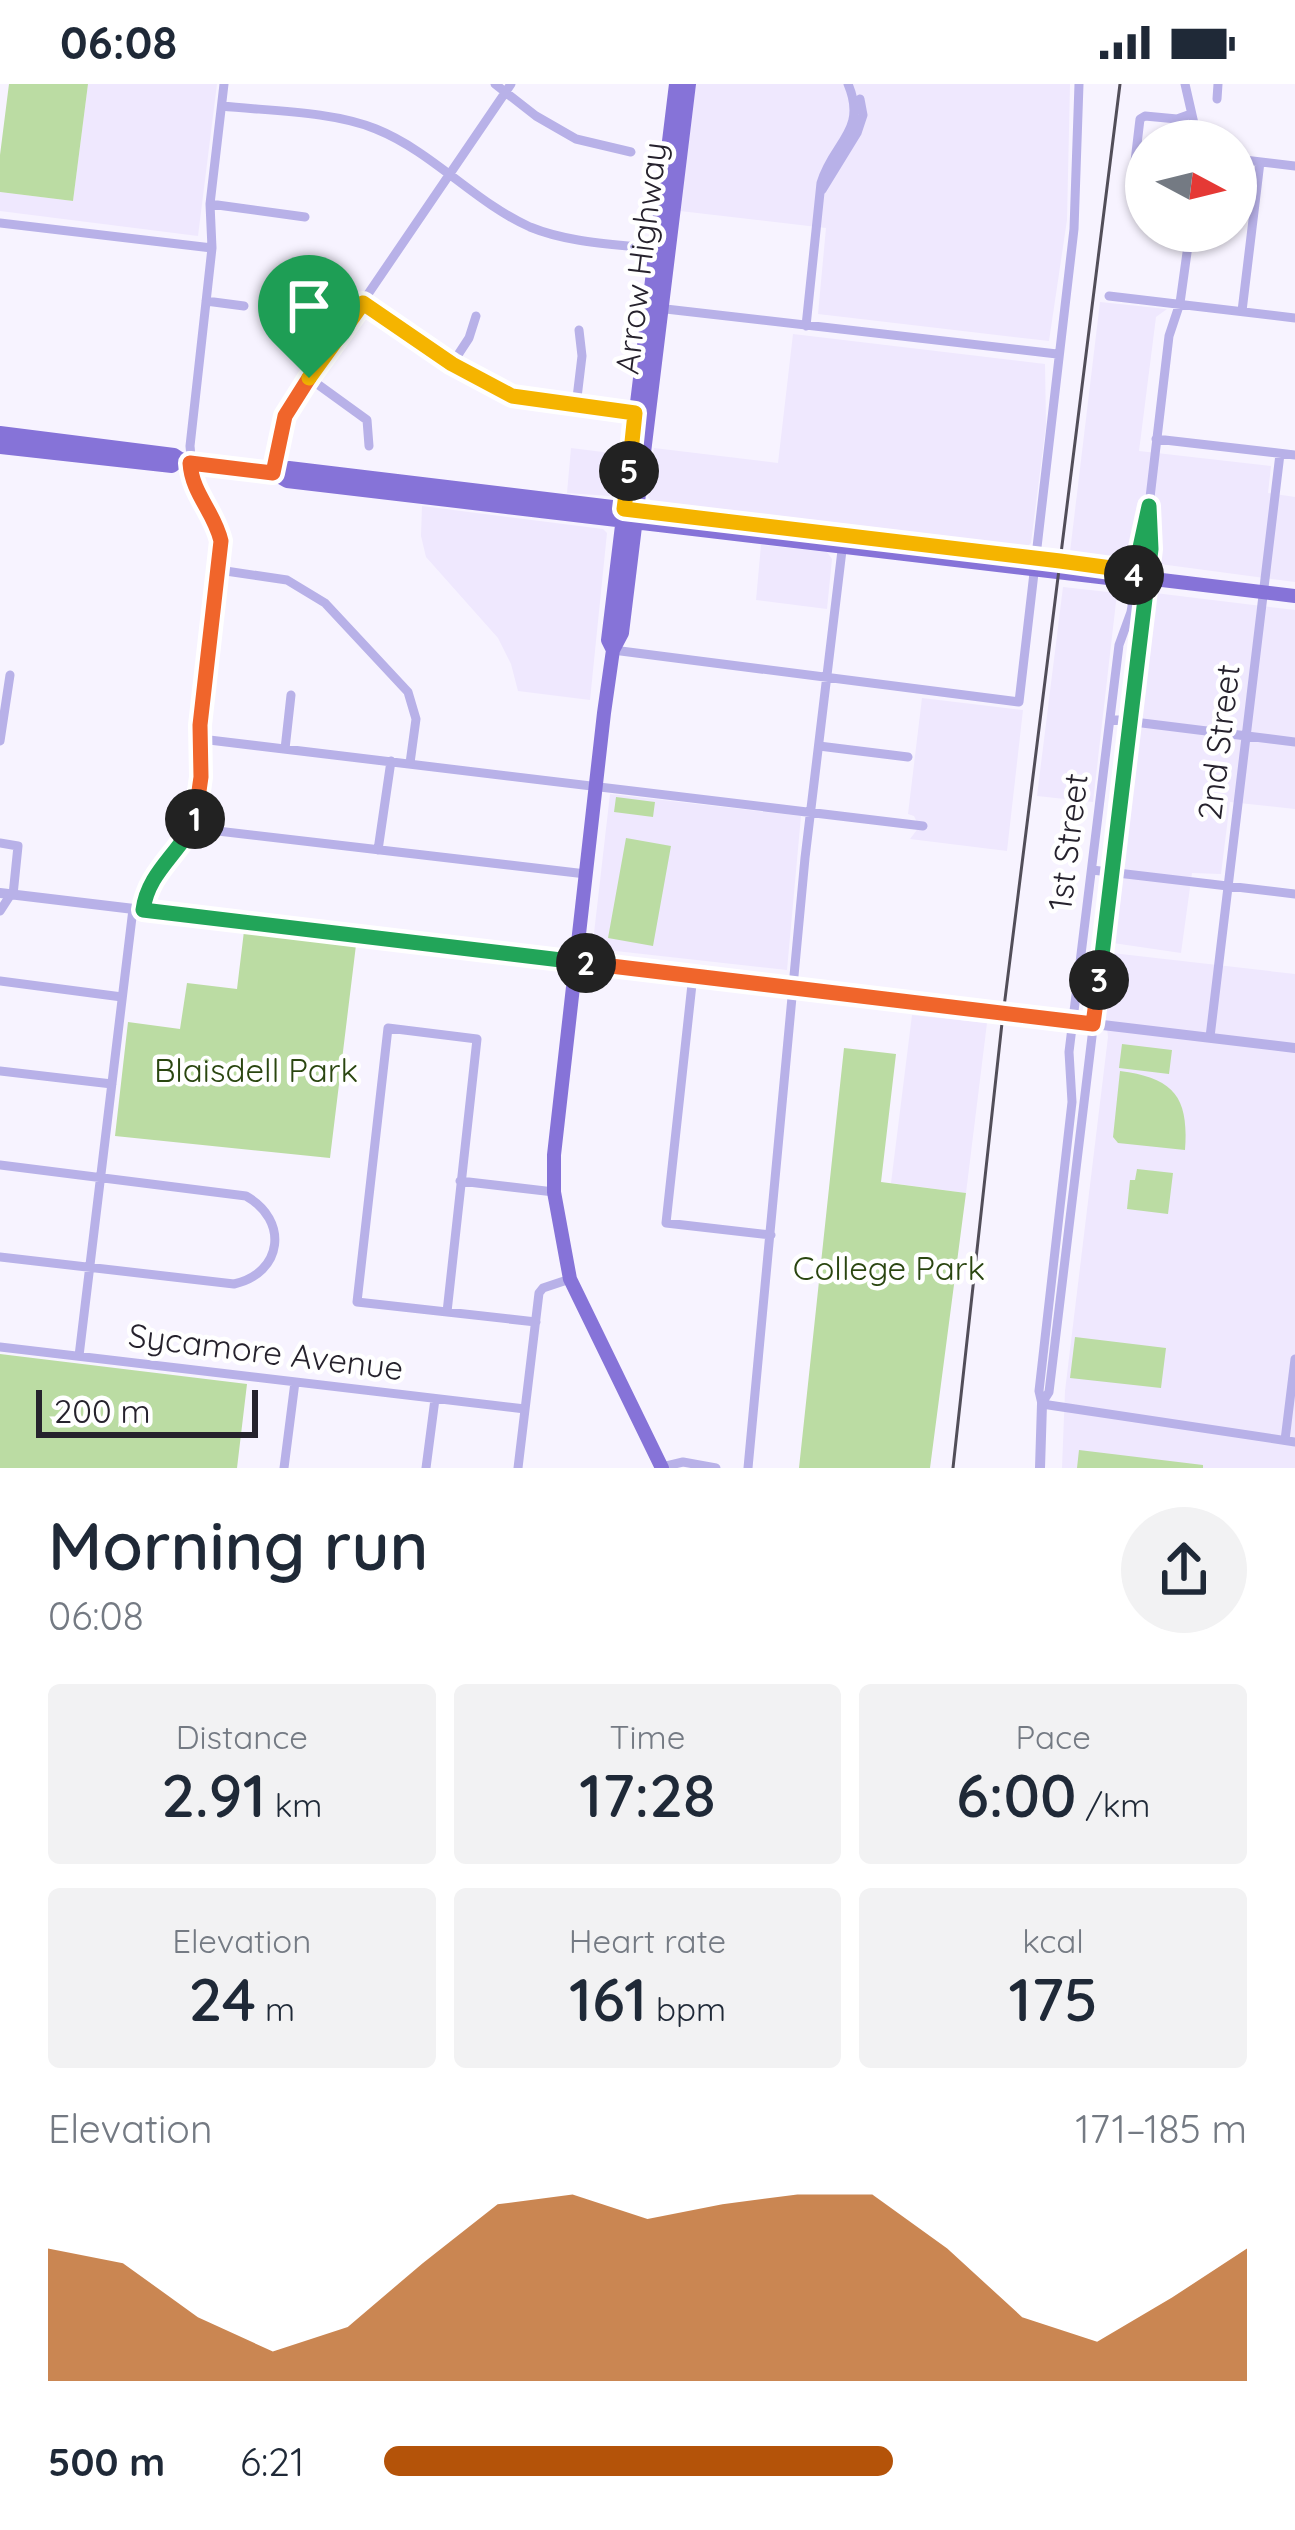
<!DOCTYPE html>
<html lang="en">
<head>
<meta charset="utf-8">
<style>
  body { margin:0; font-family:Quicksand,sans-serif; background:#f2f2f3; color:#1f2937; height:100vh; display:flex; flex-direction:column; font-size:45px; white-space:nowrap }
  * { box-sizing:border-box; margin:0 }
  p { font-size:39px; color:#747a83 }
  .icon { flex:none; width:66px; height:66px; fill:none; stroke:currentColor; stroke-width:2; stroke-linecap:round; stroke-linejoin:round }
  .map { position:relative; height:1384px; overflow:hidden }
  .details { display:flex; flex-direction:column; background:#fff; flex:1 }
  .details>* { flex:none }
  .needle { width:78px; rotate:97deg }
  .fabs { position:absolute; left:1125px; top:36px; display:grid; gap:24px }
  .fabs a { display:grid; place-items:center; width:132px; height:132px; border-radius:50%; background:#fff; box-shadow:0 3px 9px #0004; font-size:60px }
  .scale { position:absolute; left:36px; bottom:30px; width:222px; box-sizing:border-box; padding-left:12px; border:6px solid #26222d; border-top:0; font-size:33px; line-height:42px; white-space:nowrap; color:#26222d; -webkit-text-stroke:9px #fff; paint-order:stroke }
  .pin { position:absolute; display:grid; place-items:center; width:102px; height:102px; color:#fff; margin:-123px -51px; border-radius:50% 50% 50% 0; rotate:-45deg; box-shadow:0 0 12px #0007 }
  .pin .icon { rotate:45deg }
  .km { position:absolute; width:60px; height:60px; margin:-30px; border-radius:50%; background:#222; color:#fff; font-size:33px; line-height:60px; text-align:center }
  .round { display:grid; place-items:center; flex:none; width:126px; height:126px; border-radius:63px; background:#f2f2f3 }
  .summary { display:flex; align-items:center; justify-content:space-between; height:204px; padding:0 48px }
  h1 { font-size:66px; font-weight:600; line-height:90px }
  .metrics { display:grid; grid-template-columns:repeat(3,1fr); gap:18px; height:204px; padding:12px 48px }
  .metrics div { display:grid; align-content:center; border-radius:12px; background:#f2f2f3; text-align:center }
  .metrics b { font-size:60px; font-weight:600 }
  .metrics small { font-size:33px; font-weight:400 }
  .metrics p { font-size:33px }
  .chart { height:336px; padding:24px 48px }
  .chart p { display:flex; justify-content:space-between }
  .chart svg { width:100%; height:216px; margin-top:12px; fill:#b45309; opacity:.7 }
  ul { padding:0 48px; list-style:none; font-size:39px }
  li { display:grid; grid-template-columns:192px 144px 1fr; align-items:center; height:90px }
  li i { height:30px; border-radius:15px; background:#b45309 }
  .status { display:flex; justify-content:space-between; align-items:center; height:84px; padding:0 60px; background:#fff; direction:ltr }
  .status svg { height:33px; fill:currentColor }
  .map>svg:first-child { display:block }
  .built { fill:#efe8fe }
  .green { fill:#bbdca3 }
  .lines { fill:none; stroke-linecap:round; stroke-linejoin:round }
  .minor { stroke:#b8b1e8; stroke-width:9 }
  .tertiary { stroke:#b8b1e8; stroke-width:10 }
  .primary { stroke:#8673d8; stroke-width:14 }
  .rail { stroke:#524e59; stroke-width:3 }
  .split-1-casing { stroke:#fff; stroke-width:24 }
  .split-2-casing { stroke:#fff; stroke-width:24 }
  .split-3-casing { stroke:#fff; stroke-width:24 }
  .split-4-casing { stroke:#fff; stroke-width:24 }
  .split-5-casing { stroke:#fff; stroke-width:24 }
  .split-6-casing { stroke:#fff; stroke-width:24 }
  .split-1 { stroke:#f0652b; stroke-width:15 }
  .split-2 { stroke:#22a559; stroke-width:15 }
  .split-3 { stroke:#f0652b; stroke-width:15 }
  .split-4 { stroke:#22a559; stroke-width:15 }
  .split-5 { stroke:#f5b400; stroke-width:15 }
  .split-6 { stroke:#f5b400; stroke-width:15 }
  .labels { text-anchor:middle; dominant-baseline:central; stroke-width:9; stroke-linejoin:round; paint-order:stroke }
  .street-label { font-size:33px; fill:#26222d; stroke:#fff }
  .park-label { font-size:33px; fill:#2a4610; stroke:#fff }
</style>
</head>
<body>
<div class="status"><b>06:08</b><svg viewBox="0 0 49 12"><path d="M0 12V9h3v3zM5 12V6h3v6zM10 12V3h3v9zM15 12V0h3v12zM26 1h20v11H26zM47 4h2v5h-2z"/></svg></div>
<div class="map">
<svg width="1295" height="1384" viewBox="0 0 1295 1384">
  <rect width="100%" height="100%" fill="#f7f3ff"/>
  <!-- built -->
  <path class="built" d="M88 0H217L198 152 0 127V108L73 117Z
    M696 0H1070L1067 136 1049 257 818 230 826 144 680 127Z
    M1100 218 1167 225 1156 233 1139 367 1271 382 1268 409 1295 413V498L1070 468Z
    M793 250 1045 280 1046 341 1031 459 1026 464 653 419 648 413 654 364 778 379Z
    M571 364 619 370 614 407 610 412 567 409Z
    M422 422 603 445 607 449 590 616 518 607 511 580 498 554 426 473 421 452Z
    M761 461 827 468 832 475 827 525 756 516Z
    M1063 503 1117 509 1093 718 1037 712Z
    M1155 509 1295 526V725L1230 718 1221 790 1192 789 1181 869 1113 859Z
    M922 614 1023 626 1007 767 910 755 919 743 914 732 908 730Z
    M610 710 801 732 787 886 598 865 593 858Z
    M1112 869 1295 890V1384H1062L1065 1307 1108 953 1105 927Z
    M912 931 987 939 966 1109 891 1099Z"/>
  <!-- green -->
  <path class="green" d="M9 0H88L73 117 0 108V71Z
    M616 713 655 718 653 733 614 728Z
    M626 754 671 762 653 862 608 854Z
    M244 847 356 861 330 1074 115 1052 128 938 180 945 187 899 237 905Z
    M1122 960 1172 966 1169 990 1119 984Z
    M844 964 896 970 881 1098 966 1109 930 1384H799Z
    M1120 987C1174 994 1189 1013 1185 1066L1118 1059 1113 1053Z
    M1137 1085 1173 1089 1168 1130 1127 1125 1130 1096H1135Z
    M1075 1253 1166 1264 1161 1304 1070 1294Z
    M0 1270 247 1300 237 1384H0Z
    M1079 1366 1203 1381V1384H1077Z"/>
  <g class="lines">
    <!-- minor -->
    <path class="minor" d="M495 0 536 32 576 55 631 68
      M1185 0 1198 57
      M1217 15 1218 0
      M222 22C268 27 333 27 376 45 433 68 474 118 530 143 569 159 615 160 656 165
      M1236 75 1295 82
      M1146 80 1135 77 1140 35 1145 32 1177 35 1191 30
      M822 106 857 49 863 31 860 15
      M210 120 305 133
      M0 139 212 164
      M1109 212 1295 234
      M206 217 244 222
      M363 219 452 280 512 312 637 329
      M657 224 1057 270
      M1242 227 1260 78
      M806 242 821 99C833 58 868 47 848 0
      M452 280 469 254 476 232
      M309 294 367 336 369 362
      M576 322 582 272 579 246
      M1156 355 1295 371
      M273 389 285 332 511 0
      M219 486 287 496 325 519 408 608 416 635 410 679
      M613 566 1019 618 1074 145 1079 0
      M1110 635 1295 658
      M201 655 923 742
      M0 657 10 591
      M819 662 908 673
      M285 665 291 611
      M192 744 586 790
      M0 759 18 762 13 811
      M378 766 391 677
      M1092 786 1295 810
      M143 826 149 800 182 759 198 727 200 641 221 457 218 442 194 405 190 362 212 164 210 120 224 0
      M0 827 11 810
      M693 891 666 1139 771 1151
      M0 897 122 913
      M1210 953 1280 370
      M0 987 112 1000
      M0 1081 246 1112C289 1136 283 1189 234 1200L0 1173
      M460 1097 554 1108
      M447 1228 477 955 388 944 357 1218 536 1238
      M0 1263 525 1325
      M79 1272 133 825
      M1042 1319 1049 1308 1151 465 1150 427
      M1042 1320 1039 1307 1072 1018 1069 968 1119 561 1131 528 1149 422 1169 252 1180 219 1190 147
      M1042 1320 1295 1358
      M1285 1356 1295 1275
      M662 1383 683 1378 716 1384
      M284 1384 295 1298
      M426 1384 435 1315
      M518 1384 539 1209 543 1204 570 1195
      M748 1384 805 774 843 458"/>
    <!-- tertiary -->
    <path class="tertiary" d="M0 809 1295 964
      M1040 1384 1042 1320"/>
    <!-- primary -->
    <path class="primary" d="M0 349 174 371C192 386 266 391 289 384L1060 477 1126 486 1137 493
      M0 363 172 382 180 376
      M273 389 287 397 1125 496 1137 493 1295 512
      M613 566 608 556 676 0
      M662 1384 570 1195 554 1108V1071L604 629 613 566 622 549 689 0"/>
    <!-- rail -->
    <path class="rail" d="M953 1384 1002 939 1120 0"/>
  </g>
  <g class="lines">
    <defs>
      <path id="split-1" d="M195 735 201 693 200 641 221 457C214 427 192 410 190 379L273 389 285 332 309 294"/>
      <path id="split-2" d="M195 735C181 769 148 787 143 826L586 879"/>
      <path id="split-3" d="M586 879 1093 940 1099 896"/>
      <path id="split-4" d="M1099 896 1151 465 1149 422 1134 491"/>
      <path id="split-5" d="M629 387 624 425 1060 477 1126 486 1134 491"/>
      <path id="split-6" d="M309 294 363 219 452 280 512 312 635 329 629 387"/>
    </defs>
    <!-- split-1 casing -->
    <use href="#split-1" class="split-1-casing"/>
    <!-- split-2 casing -->
    <use href="#split-2" class="split-2-casing"/>
    <!-- split-3 casing -->
    <use href="#split-3" class="split-3-casing"/>
    <!-- split-4 casing -->
    <use href="#split-4" class="split-4-casing"/>
    <!-- split-5 casing -->
    <use href="#split-5" class="split-5-casing"/>
    <!-- split-6 casing -->
    <use href="#split-6" class="split-6-casing"/>
    <!-- split-1 -->
    <use href="#split-1" class="split-1"/>
    <!-- split-2 -->
    <use href="#split-2" class="split-2"/>
    <!-- split-3 -->
    <use href="#split-3" class="split-3"/>
    <!-- split-4 -->
    <use href="#split-4" class="split-4"/>
    <!-- split-5 -->
    <use href="#split-5" class="split-5"/>
    <!-- split-6 -->
    <use href="#split-6" class="split-6"/>
  </g>
  <g class="labels">
    <!-- street labels -->
    <g class="street-label">
      <text transform="translate(640 174) rotate(-83)">Arrow Highway</text>
      <text transform="translate(1218 658) rotate(-83)">2nd Street</text>
      <text transform="translate(1067 758) rotate(-83)">1st Street</text>
      <text transform="translate(266 1267) rotate(7)">Sycamore Avenue</text>
    </g>
    <!-- park labels -->
    <g class="park-label">
      <text x="256" y="985">Blaisdell Park</text>
      <text x="889" y="1183">College Park</text>
    </g>
  </g>
</svg>
<div class="fabs">
<a><svg class="needle" viewBox="-14 -14 28 28"><path d="M0-13l5 13h-10z" fill="#e53935"/><path d="M0 13l5-13h-10z" fill="#747a83"/></svg></a>
</div>
<div class="scale">200 m</div>
<div class="pin" style="left:309px;top:294px;background:#1e9e55"><svg class="icon" aria-label="arrive" viewBox="0 0 24 24"><path d="M6 21V4h12l-3 4 3 4H6"/></svg></div>
<b class="km" style="left:195px;top:735px">1</b>
<b class="km" style="left:586px;top:879px">2</b>
<b class="km" style="left:1099px;top:896px">3</b>
<b class="km" style="left:1134px;top:491px">4</b>
<b class="km" style="left:629px;top:387px">5</b>
</div>
<section class="details">
<div class="summary"><div><h1>Morning run</h1><p>06:08</p></div><a class="round"><svg class="icon" aria-label="share" viewBox="0 0 24 24"><path d="M12 15V3M7 8l5-5 5 5M5 13v7h14v-7"/></svg></a></div>
<div class="metrics">
<div><p>Distance</p><b>2.91<small> km</small></b></div>
<div><p>Time</p><b>17:28</b></div>
<div><p>Pace</p><b>6:00<small> /km</small></b></div>
</div>
<div class="metrics">
<div><p>Elevation</p><b>24<small> m</small></b></div>
<div><p>Heart rate</p><b>161<small> bpm</small></b></div>
<div><p>kcal</p><b>175</b></div>
</div>
<div class="chart"><p><span>Elevation</span>171–185 m</p>
<svg viewBox="0 0 160 44" preserveAspectRatio="none"><path d="M0 44V17L10 20L20 31L30 38L40 33L50 20L60 8L70 6L80 11L90 8L100 6L110 6L120 17L130 31L140 36L150 27L160 17V44z"/></svg>
</div>
<ul>
<li><b>500 m</b>6:21<i style="width:59%"></i></li>
</ul>
</section>
</body>
</html>
